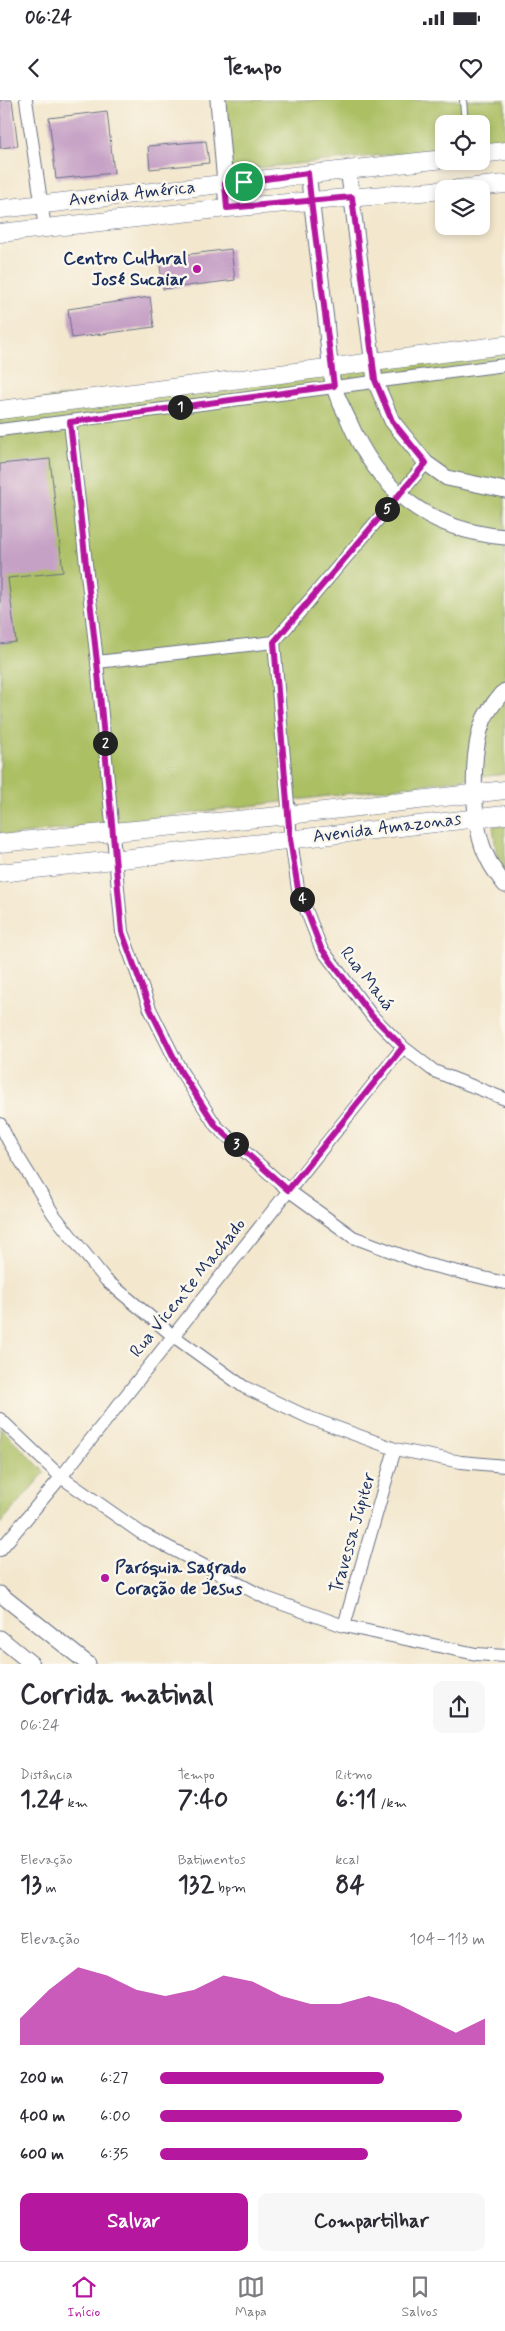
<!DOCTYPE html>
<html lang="pt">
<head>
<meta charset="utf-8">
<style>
  body { margin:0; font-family:Mynerve,sans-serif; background:#f7f7f7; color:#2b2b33; height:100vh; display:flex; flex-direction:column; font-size:19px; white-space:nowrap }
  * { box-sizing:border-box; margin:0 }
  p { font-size:16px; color:#7c7c81 }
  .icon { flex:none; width:28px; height:28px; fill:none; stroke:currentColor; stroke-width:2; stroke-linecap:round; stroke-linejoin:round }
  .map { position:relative; height:1564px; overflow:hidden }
  .drawer { display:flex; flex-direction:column; background:#fff; flex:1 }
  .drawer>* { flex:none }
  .fabs { position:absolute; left:435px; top:15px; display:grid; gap:10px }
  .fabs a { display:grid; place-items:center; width:55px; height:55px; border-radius:10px; background:#fff; box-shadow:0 2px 8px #0003; font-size:25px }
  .pin { position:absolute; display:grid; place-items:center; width:42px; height:42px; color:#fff; margin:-21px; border:2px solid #fff; border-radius:50%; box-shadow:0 1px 5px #0007 }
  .km { position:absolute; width:25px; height:25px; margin:-12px; border-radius:50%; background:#222; color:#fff; font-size:14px; line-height:25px; text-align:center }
  .round { display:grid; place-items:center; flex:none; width:52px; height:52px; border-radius:10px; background:#f7f7f7 }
  .headline { display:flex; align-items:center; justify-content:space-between; height:85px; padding:0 20px }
  h1 { font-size:28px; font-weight:800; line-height:38px }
  .stats { display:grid; grid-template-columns:repeat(3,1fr); gap:8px; height:85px; padding:5px 20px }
  .stats div { display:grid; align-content:center }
  .stats b { font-size:25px; font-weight:800 }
  .stats small { font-size:14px; font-weight:400 }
  .stats p { font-size:14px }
  .chart { height:140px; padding:10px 20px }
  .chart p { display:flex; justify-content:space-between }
  .chart svg { width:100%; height:90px; margin-top:5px; fill:#b5179e; opacity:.7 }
  .cta { display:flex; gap:10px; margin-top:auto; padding:10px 20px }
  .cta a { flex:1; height:58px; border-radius:10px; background:#b5179e; color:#fff; font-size:20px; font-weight:800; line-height:58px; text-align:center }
  .cta a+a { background:#f7f7f7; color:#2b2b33 }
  ul { padding:0 20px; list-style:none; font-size:16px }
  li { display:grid; grid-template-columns:80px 60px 1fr; align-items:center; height:38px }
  li i { height:12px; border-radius:6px; background:#b5179e }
  .status { display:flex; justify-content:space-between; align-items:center; height:35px; padding:0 25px; background:#fff; direction:ltr }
  .status svg { height:14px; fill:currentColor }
  header { display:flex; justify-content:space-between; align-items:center; height:65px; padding:0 20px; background:#fff; font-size:22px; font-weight:800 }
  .tabs { display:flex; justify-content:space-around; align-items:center; height:70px; border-top:1px solid #e1e1e2; background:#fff; font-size:14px; color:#7c7c81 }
  .tabs a { display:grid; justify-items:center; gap:2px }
  .tabs .active { color:#b5179e }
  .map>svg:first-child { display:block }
  .green { fill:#acbf63; stroke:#647760 }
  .building { fill:#c6a1c6 }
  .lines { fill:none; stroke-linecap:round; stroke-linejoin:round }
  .service-casing { stroke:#676f85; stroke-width:8 }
  .minor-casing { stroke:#676f85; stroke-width:14 }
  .tertiary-casing { stroke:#676f85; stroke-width:17 }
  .secondary-casing { stroke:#676f85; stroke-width:19 }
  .service { stroke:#fff; stroke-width:6 }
  .minor { stroke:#fff; stroke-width:12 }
  .tertiary { stroke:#fff; stroke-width:15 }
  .secondary { stroke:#fff; stroke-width:18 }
  .route-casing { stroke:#fff; stroke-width:10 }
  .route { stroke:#b5179e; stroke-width:6 }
  .poi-dot { fill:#b5179e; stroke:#fbf7ec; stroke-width:2 }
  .labels { text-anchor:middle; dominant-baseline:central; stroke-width:5; stroke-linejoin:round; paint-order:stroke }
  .street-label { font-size:18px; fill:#1b2f5e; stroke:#fbf7ec }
  .poi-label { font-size:18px; font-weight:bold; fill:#1b2f5e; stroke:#fbf7ec; text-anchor:end }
</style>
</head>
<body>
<div class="status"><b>06:24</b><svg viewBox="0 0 49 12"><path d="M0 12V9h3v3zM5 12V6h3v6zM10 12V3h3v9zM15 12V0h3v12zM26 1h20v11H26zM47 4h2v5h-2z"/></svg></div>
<header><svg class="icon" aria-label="back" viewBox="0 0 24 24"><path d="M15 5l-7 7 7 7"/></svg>Tempo<svg class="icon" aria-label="heart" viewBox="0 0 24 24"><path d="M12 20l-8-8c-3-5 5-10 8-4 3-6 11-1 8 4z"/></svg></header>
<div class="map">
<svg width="505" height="1564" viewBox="0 0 505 1564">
  <rect width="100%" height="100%" fill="#fbf7ec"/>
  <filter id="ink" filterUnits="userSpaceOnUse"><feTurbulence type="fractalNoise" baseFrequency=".02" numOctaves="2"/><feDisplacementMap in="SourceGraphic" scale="10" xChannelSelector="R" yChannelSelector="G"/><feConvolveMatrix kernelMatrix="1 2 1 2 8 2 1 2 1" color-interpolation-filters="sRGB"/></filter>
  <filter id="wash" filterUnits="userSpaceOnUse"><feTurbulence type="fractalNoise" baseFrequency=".0096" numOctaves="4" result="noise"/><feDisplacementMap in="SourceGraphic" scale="20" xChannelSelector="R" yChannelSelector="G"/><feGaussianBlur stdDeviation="1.12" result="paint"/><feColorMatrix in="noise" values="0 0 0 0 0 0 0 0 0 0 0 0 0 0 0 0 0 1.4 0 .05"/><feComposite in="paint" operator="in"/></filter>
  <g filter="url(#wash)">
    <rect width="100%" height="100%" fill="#f3e7cd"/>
    <!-- green -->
    <path class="green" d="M224 0H505V42L481 45V24H444V49L227 71Z
      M505 245V674L0 737V304Z
      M505 725V774L497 757 493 726Z
      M0 1327 45 1372 0 1424Z"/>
    <g id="blocks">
      <!-- building -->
      <path class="building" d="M0 0H12L18 46 0 48Z
        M107 11 114 73 56 79 49 18Z
        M206 41 209 63 150 69 148 46Z
        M231 149 235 180 163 189 159 158Z
        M150 197 154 227 72 238 68 209Z
        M50 359 63 472 8 478 16 542 0 544V364Z"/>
    </g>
  </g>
  <g filter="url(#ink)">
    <use href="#blocks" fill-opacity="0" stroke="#676f85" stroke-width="1"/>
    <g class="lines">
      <defs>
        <path id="service" d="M463 0 465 24"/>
        <path id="minor" d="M26 0 45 128
          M70 322 97 562 122 832 150 909 181 971 216 1026 288 1090 353 1137 425 1164 505 1183
          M0 330 505 265
          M274 542 426 363
          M97 562 274 542 291 739 298 789 321 848 372 916 403 947 434 971 505 999
          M0 1024 9 1042 54 1115 106 1180 172 1235 244 1287 310 1318 395 1349 461 1362 505 1366
          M0 1319 61 1377 141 1433 266 1498 344 1526 476 1554 505 1556
          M0 1450 61 1377 403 947
          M344 1526 395 1349"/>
        <path id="tertiary" d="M218 0 227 108
          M348 68 375 281 392 321 426 363 447 378 505 390
          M308 73C314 122 320 171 326 220 328 241 329 263 333 284 336 296 343 308 348 319 378 390 427 430 505 437
          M505 591 501 594C495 602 488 610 484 619 470 653 471 727 488 759 492 768 499 777 505 785
          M0 1494 88 1564
          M0 1538 32 1564"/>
        <path id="secondary" d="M481 54 505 51
          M457 89 505 84
          M0 109 444 59
          M0 133 227 108 444 90
          M0 310 505 245
          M0 743 289 715 505 690
          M0 773 505 715"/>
      </defs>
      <!-- service casing -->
      <use href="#service" class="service-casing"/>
      <!-- minor casing -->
      <use href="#minor" class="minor-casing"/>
      <!-- tertiary casing -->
      <use href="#tertiary" class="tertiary-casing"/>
      <!-- secondary casing -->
      <use href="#secondary" class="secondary-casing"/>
      <!-- service -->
      <use href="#service" class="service"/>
      <!-- minor -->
      <use href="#minor" class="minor"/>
      <!-- tertiary -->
      <use href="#tertiary" class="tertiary"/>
      <!-- secondary -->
      <use href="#secondary" class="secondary"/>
    </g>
  </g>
  <g class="lines" filter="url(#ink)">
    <defs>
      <path id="route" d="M244 82 308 73 311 101 334 286 70 322 97 562 122 832 150 909 181 972 216 1026 288 1090 403 947 372 916 321 848 298 789 290 739 274 542 426 363 392 321 375 280 352 97 227 108 225 84 244 82"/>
    </defs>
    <!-- route casing -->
    <use href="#route" class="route-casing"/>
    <!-- route -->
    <use href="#route" class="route"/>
  </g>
  <!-- markers -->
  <g class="poi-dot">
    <circle cx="197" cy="169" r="5"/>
    <circle cx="105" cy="1478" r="5"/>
  </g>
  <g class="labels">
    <!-- street labels -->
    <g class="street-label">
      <text transform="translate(132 94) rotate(-6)">Avenida América</text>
      <text transform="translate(387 728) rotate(-7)">Avenida Amazonas</text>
      <text transform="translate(367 879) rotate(52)">Rua Mauá</text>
      <text transform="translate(188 1188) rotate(-51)">Rua Vicente Machado</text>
      <text transform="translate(353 1433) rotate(-74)">Travessa Júpiter</text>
    </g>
    <!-- poi labels -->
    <g class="poi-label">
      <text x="187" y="159">Centro Cultural<tspan x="187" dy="21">José Sucaiar</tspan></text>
      <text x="115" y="1468" text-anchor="start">Paróquia Sagrado<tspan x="115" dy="21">Coração de Jesus</tspan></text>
    </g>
  </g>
</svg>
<div class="fabs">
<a><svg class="icon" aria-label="locate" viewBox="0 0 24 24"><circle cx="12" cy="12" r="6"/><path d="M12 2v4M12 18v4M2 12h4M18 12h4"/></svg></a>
<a><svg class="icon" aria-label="layers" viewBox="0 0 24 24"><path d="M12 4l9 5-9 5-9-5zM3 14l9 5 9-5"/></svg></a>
</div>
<div class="pin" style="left:244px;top:82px;background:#1e9e55"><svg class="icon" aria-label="arrive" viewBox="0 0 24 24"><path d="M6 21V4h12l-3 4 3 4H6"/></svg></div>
<b class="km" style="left:180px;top:307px">1</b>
<b class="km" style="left:105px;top:643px">2</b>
<b class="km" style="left:236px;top:1044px">3</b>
<b class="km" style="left:302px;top:799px">4</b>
<b class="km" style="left:387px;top:409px">5</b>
</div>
<section class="drawer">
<div class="headline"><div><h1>Corrida matinal</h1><p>06:24</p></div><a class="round"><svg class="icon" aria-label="share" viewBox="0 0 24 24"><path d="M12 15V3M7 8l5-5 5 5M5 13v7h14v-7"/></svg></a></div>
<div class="stats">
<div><p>Distância</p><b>1.24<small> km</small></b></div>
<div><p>Tempo</p><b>7:40</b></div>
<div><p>Ritmo</p><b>6:11<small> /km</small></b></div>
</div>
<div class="stats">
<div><p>Elevação</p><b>13<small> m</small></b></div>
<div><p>Batimentos</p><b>132<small> bpm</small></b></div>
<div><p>kcal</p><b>84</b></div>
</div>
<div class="chart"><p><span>Elevação</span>104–113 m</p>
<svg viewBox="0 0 160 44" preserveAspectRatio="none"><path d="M0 44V31L10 17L20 6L30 10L40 17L50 20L60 17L70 10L80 13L90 20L100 24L110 24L120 20L130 24L140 31L150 38L160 31V44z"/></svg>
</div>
<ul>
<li><b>200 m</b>6:27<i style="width:69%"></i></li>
<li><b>400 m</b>6:00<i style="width:93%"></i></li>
<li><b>600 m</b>6:35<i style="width:64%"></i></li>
</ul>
<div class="cta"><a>Salvar</a><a>Compartilhar</a></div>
</section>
<nav class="tabs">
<a class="active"><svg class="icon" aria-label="home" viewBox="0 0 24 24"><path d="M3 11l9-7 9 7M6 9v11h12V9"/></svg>Início</a>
<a><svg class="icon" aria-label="map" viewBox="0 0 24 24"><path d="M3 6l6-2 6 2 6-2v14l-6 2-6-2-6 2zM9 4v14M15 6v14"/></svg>Mapa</a>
<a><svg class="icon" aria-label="saved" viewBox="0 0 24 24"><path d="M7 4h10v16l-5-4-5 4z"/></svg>Salvos</a>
</nav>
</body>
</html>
